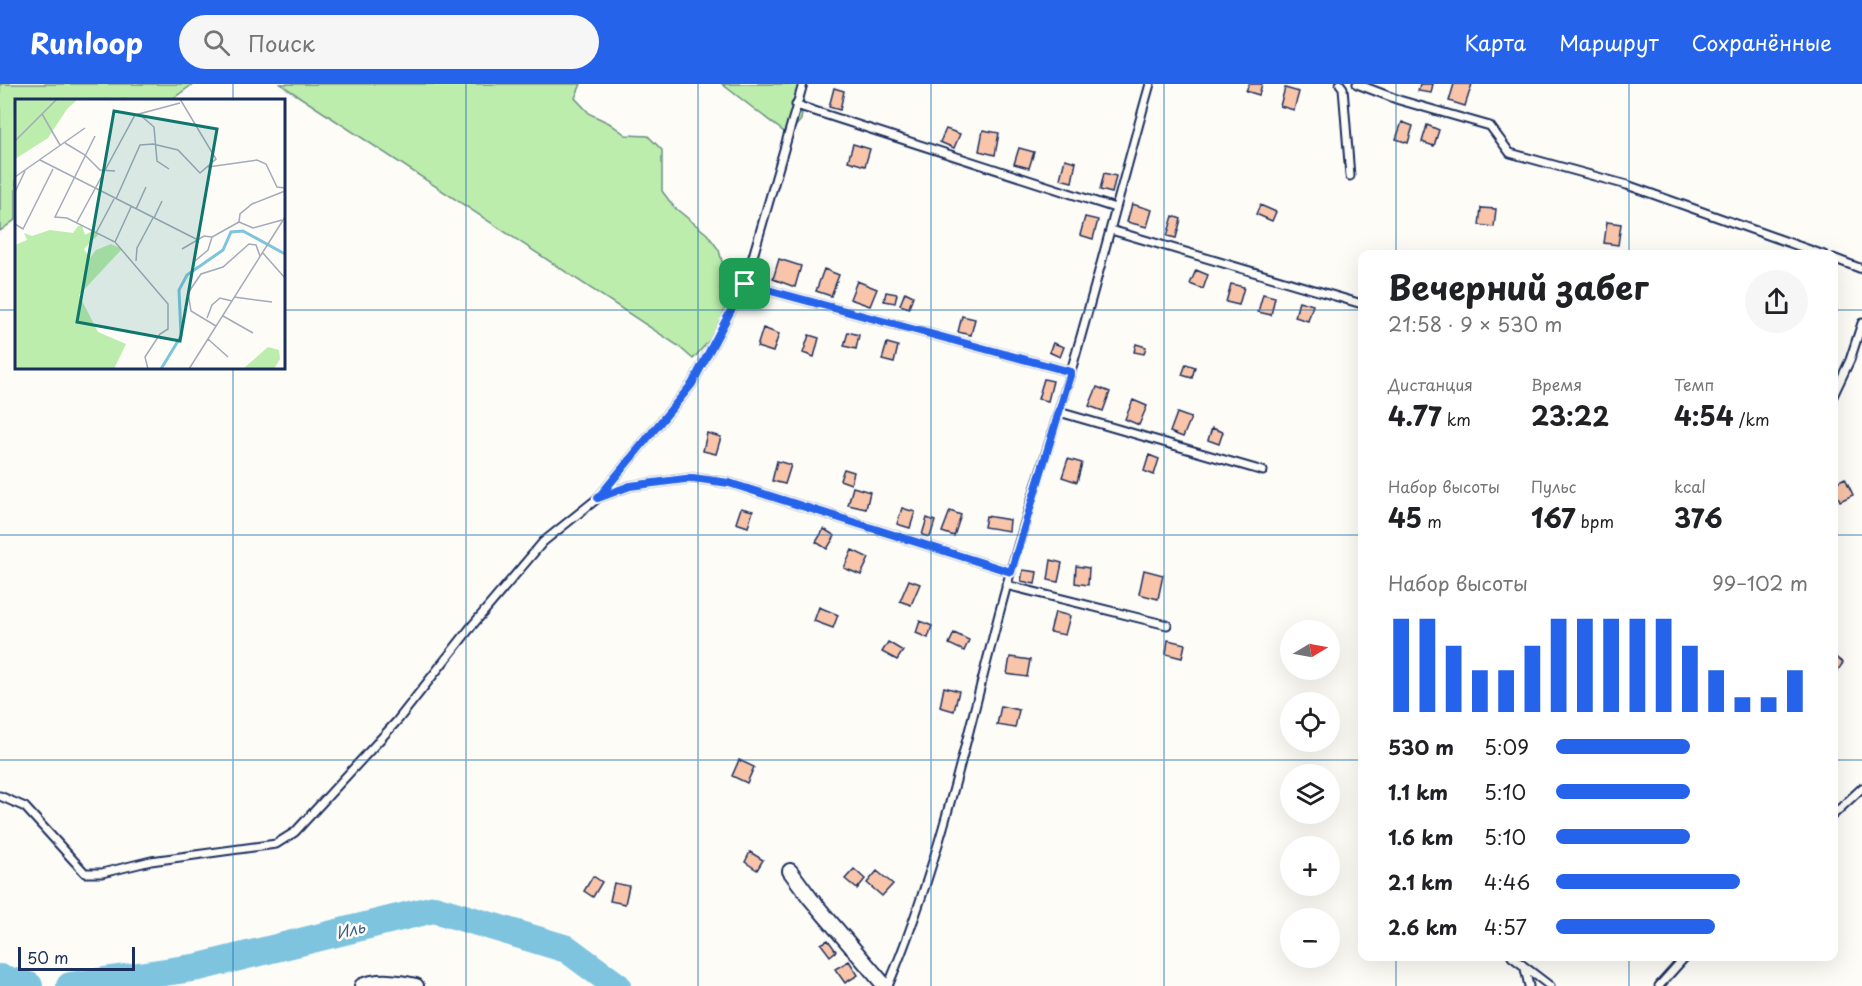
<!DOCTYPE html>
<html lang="ru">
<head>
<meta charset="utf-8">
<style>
  body { margin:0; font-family:"Playpen Sans",sans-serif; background:#f6f6f6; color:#202124; height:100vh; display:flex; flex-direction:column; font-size:22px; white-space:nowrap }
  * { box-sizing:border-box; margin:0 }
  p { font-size:20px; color:#757577 }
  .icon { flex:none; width:33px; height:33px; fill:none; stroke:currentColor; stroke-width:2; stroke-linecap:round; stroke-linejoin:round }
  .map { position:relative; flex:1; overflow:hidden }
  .sheet { position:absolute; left:1358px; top:166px; width:480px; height:711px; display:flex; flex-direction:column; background:#fff; border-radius:12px; box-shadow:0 6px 24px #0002 }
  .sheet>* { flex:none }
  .needle { width:39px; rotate:80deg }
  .buttons { position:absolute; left:1280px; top:536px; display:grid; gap:12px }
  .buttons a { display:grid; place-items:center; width:60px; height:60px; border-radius:50%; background:#fff; box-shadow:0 6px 24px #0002; font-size:30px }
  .scale { position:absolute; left:18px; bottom:15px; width:117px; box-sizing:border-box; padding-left:6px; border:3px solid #1b2f5e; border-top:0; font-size:16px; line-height:21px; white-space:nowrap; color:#1b2f5e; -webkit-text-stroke:4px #fdfcf7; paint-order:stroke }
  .pin { position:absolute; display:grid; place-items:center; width:51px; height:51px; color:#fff; margin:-26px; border-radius:12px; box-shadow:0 3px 9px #0006 }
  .round { display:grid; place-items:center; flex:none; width:63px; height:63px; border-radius:32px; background:#f6f6f6 }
  .head { display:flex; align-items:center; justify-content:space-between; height:102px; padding:0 30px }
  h1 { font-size:33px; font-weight:700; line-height:45px }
  .figures { display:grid; grid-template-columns:repeat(3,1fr); gap:9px; height:102px; padding:6px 30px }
  .figures div { display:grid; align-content:center }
  .figures b { font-size:26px; font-weight:700 }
  .figures small { font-size:16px; font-weight:400 }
  .figures p { font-size:16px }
  .chart { height:168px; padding:12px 30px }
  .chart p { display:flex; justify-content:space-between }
  .chart svg { width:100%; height:108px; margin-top:6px; stroke:#2563eb; stroke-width:6 }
  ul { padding:0 30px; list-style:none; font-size:20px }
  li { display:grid; grid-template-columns:96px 72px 1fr; align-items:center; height:45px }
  li i { height:15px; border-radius:8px; background:#2563eb }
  header { display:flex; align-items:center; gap:36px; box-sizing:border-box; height:84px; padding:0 30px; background:#2563eb; color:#fff }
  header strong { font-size:28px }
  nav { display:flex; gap:33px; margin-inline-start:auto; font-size:21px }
  .search { width:420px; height:54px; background:#f6f6f6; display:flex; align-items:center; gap:15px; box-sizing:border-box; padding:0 21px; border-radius:33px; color:#757577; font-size:22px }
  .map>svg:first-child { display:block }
  .green { fill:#bcedac; stroke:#6c8e85; stroke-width:1.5 }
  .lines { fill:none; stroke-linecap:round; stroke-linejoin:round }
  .river { stroke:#7ec4df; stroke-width:28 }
  .building { fill:#f9c5aa; stroke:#1b2f5e; stroke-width:1.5 }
  .lane-casing { stroke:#1b2f5e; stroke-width:11 }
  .street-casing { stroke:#1b2f5e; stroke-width:18 }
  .lane { stroke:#fdfcf7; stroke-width:7 }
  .street { stroke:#fdfcf7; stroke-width:14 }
  .route-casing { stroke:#fff; stroke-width:12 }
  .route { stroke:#2563eb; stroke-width:8 }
  .grid { fill:none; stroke:#1f6fb2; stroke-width:1.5; stroke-opacity:0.55 }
  .labels { text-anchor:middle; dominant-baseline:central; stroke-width:5; stroke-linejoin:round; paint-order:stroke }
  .water-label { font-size:16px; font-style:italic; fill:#395c85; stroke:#fdfcf7 }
  .inset-river { fill:none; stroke:#7ec4df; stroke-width:3 }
  .inset-road { fill:none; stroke:#a3aaba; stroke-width:1.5 }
  .view { fill:#0f766e; fill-opacity:0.15; stroke:#0f766e; stroke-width:3 }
  .inset-edge { fill:none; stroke:#1b2f5e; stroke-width:3 }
</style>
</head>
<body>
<header>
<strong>Runloop</strong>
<div class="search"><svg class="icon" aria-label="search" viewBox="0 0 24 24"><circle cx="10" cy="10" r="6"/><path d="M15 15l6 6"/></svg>Поиск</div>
<nav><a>Карта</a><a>Маршрут</a><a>Сохранённые</a></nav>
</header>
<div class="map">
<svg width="1862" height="902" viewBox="0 0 1862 902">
  <rect width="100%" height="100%" fill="#fdfcf7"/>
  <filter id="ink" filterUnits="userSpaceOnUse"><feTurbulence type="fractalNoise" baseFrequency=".0167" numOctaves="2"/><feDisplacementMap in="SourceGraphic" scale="12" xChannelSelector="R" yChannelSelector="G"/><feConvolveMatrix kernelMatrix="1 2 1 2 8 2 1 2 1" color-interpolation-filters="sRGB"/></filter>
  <g filter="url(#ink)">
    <!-- green -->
    <path class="green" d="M0 0H193L171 16H16V135L0 147Z
      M280 0H581L575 14 590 30 609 39 626 51 648 52 662 66V107L674 123 707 150 719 166 724 185 720 205 725 223 721 243 693 275 677 261Z
      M722 0H806L801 36 788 51Z"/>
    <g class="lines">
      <!-- river -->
      <path class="river" d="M0 894 29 902
        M70 902 199 883 434 825 567 865 617 902"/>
    </g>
    <!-- building -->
    <path class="building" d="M1249 0H1262L1259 11 1246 7Z
      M1420 0H1433L1431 9 1418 7Z
      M1454 0H1472L1465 22 1449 17Z
      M834 4 844 7 840 26 829 23Z
      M1285 4 1299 8 1294 26 1280 22Z
      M1402 38 1413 42 1408 59 1396 55Z
      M1427 41 1439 46 1434 62 1422 58Z
      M946 45 960 50 954 64 940 58Z
      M983 46 999 49 995 71 979 67Z
      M853 60 870 65 865 82 848 77Z
      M1019 64 1034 68 1029 84 1014 80Z
      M1065 75 1076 78 1072 98 1060 95Z
      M1104 89 1116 92 1112 109 1100 106Z
      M1132 120 1152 126 1147 143 1127 138Z
      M1260 121 1276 128 1272 137 1256 130Z
      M1481 124 1496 125 1494 143 1479 141Z
      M1173 132 1181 135 1176 154 1167 152Z
      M1085 133 1098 136 1093 155 1080 151Z
      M1607 138 1621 140 1618 161 1604 159Z
      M779 175 801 182 795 203 773 195Z
      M824 185 839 191 831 212 816 207Z
      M1196 186 1208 191 1203 205 1190 200Z
      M857 197 877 205 870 222 850 215Z
      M1231 200 1244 203 1239 221 1226 218Z
      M886 208 897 210 895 219 884 217Z
      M905 208 913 212 909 224 900 221Z
      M1263 210 1275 213 1271 231 1258 228Z
      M1299 217 1313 221 1308 237 1295 233Z
      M962 232 975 235 971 251 958 248Z
      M763 244 779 250 773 268 757 263Z
      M848 248 859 251 856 265 844 262Z
      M809 251 819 254 814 273 803 269Z
      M887 259 898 262 894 279 882 276Z
      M1053 259 1064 263 1060 273 1049 268Z
      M1136 260 1146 263 1144 270 1134 268Z
      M1186 280 1195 283 1192 294 1182 291Z
      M1044 295 1053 297 1048 317 1038 315Z
      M1097 303 1110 308 1103 327 1089 322Z
      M1133 316 1147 322 1139 341 1125 335Z
      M1177 329 1191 334 1183 353 1170 348Z
      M1212 344 1223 348 1219 360 1208 356Z
      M707 349 721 353 716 370 703 367Z
      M1149 371 1159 375 1154 391 1144 387Z
      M1068 375 1082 379 1077 398 1062 393Z
      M777 377 791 381 785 400 772 397Z
      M844 385 854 388 851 400 840 396Z
      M1845 394 1853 411 1840 417 1833 400Z
      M853 403 870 408 866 425 848 421Z
      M741 424 753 427 748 443 736 439Z
      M902 424 915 428 910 444 897 440Z
      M950 427 961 431 954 452 942 448Z
      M986 432 1010 436 1009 447 984 443Z
      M927 434 935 437 930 453 922 451Z
      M824 445 835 452 827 465 816 458Z
      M852 466 869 474 861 491 844 484Z
      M1051 476 1062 479 1058 498 1048 496Z
      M1076 482 1089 484 1088 501 1075 499Z
      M1023 486 1037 488 1035 500 1021 497Z
      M1144 486 1163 491 1158 515 1139 510Z
      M909 496 920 500 911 521 900 517Z
      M819 523 838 531 833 544 814 537Z
      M1055 528 1070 532 1065 551 1050 548Z
      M920 537 932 542 928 554 916 549Z
      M954 549 969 556 964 567 949 560Z
      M1168 556 1185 560 1182 574 1166 570Z
      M888 558 903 567 897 576 882 568Z
      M1833 571 1843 579 1835 590 1833 589Z
      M1010 573 1030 576 1027 593 1007 590Z
      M944 603 959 607 954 627 940 623Z
      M1001 622 1019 626 1015 644 997 641Z
      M739 676 754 683 747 699 732 692Z
      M750 768 763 776 757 786 745 778Z
      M854 785 865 795 857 805 845 795Z
      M877 787 893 800 882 812 867 799Z
      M593 792 602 798 593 813 584 807Z
      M614 799 629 802 625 820 610 817Z
      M828 856 836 867 830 872 821 860Z
      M849 877 858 891 845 899 835 885Z"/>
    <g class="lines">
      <defs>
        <path id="lane" d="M1340 0 1343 4 1350 92
          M1357 0 1399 16 1490 42 1510 69 1627 101 1824 171
          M796 21 1115 124
          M1111 146 1362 220
          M1833 174 1862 185
          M745 200 1071 288
          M1833 312 1850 276 1862 239
          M1059 328 1263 387
          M600 413 630 402 693 394 729 399 1011 488
          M1006 501 1167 541
          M0 712 25 723 85 789H102L151 777 276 760 295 748 397 637 471 543 543 458 598 414 692 300 745 200 803 0
          M1833 731 1862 704
          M1512 873 1550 902
          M1525 885 1529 902
          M888 902C942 775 970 637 1006 504 1026 431 1050 359 1071 287 1099 191 1123 95 1150 0
          M1659 902 1685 873"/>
        <path id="street" d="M790 787 810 814 885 902
          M362 902C378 895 398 898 416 902"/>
      </defs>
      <!-- lane casing -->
      <use href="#lane" class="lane-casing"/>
      <!-- street casing -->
      <use href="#street" class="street-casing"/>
      <!-- lane -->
      <use href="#lane" class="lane"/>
      <!-- street -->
      <use href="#street" class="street"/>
    </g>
  </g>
  <g class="lines" filter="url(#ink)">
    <defs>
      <path id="route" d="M745 200 1071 288 1011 488 729 399 693 394 630 402 598 414 692 300Z"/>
    </defs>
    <!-- route casing -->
    <use href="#route" class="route-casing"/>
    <!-- route -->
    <use href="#route" class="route"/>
  </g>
  <!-- grid -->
  <path class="grid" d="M233 0V16M466 0V902M698 0V902M931 0V902M1164 0V902M1396 0V171M1629 0V171M0 226H16M284 226H1362M1833 226H1862M233 284V902M0 451H1362M1833 451H1862M0 676H1362M1833 676H1862M1396 873V902M1629 873V902"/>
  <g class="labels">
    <!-- water labels -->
    <g class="water-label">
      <text transform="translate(350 845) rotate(-14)">Иль</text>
    </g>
  </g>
  <!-- overview -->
  <g transform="translate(15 15)">
    <rect width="270" height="270" fill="#fdfcf7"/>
    <path d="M0 0H63L52 10 33 39 0 60ZM63 127H67L70 136 77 132 84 135 69 150 75 159 81 151 96 145 107 150 64 196 83 233 111 245 99 270H0V146L12 141 9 134 17 137 35 131 58 134ZM253 248 264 251 265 260 259 270H228Z" fill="#bcedac"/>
    <path class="inset-river" d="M146 270 166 237 164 191 172 176 208 151 216 133 228 132 270 155"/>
    <path class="inset-road" d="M27 15 45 46M124 15 139 28 142 62 154 70M80 37 40 118 52 119 100 143 153 205V230L145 235 130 258 133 270M0 42 42 0M50 44 70 56 85 71 100 72M25 61 183 141M193 68 242 61 251 65 262 88 270 89M0 78 70 29M0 93 10 72M101 100 125 46 138 45 163 51 185 74 201 60 165 0M121 110 131 88M139 119 147 102M62 123 120 16 165 4M224 123 225 115 237 105 270 92M224 123 238 129 267 121M0 125 8 130 38 70M81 134 99 100M100 143 116 108M167 150 189 137 197 138M247 153 270 179M121 162 122 149 138 119M180 162 193 151 197 138 224 123M219 198 257 203M208 217 238 234M192 219 197 206 205 199 217 202M201 227 176 212 173 194 186 175 208 168 234 145 241 146 245 157M193 240 213 258M174 270 270 118"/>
    <path class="view" d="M99 12 202 30 165 242 62 223Z"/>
    <rect width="270" height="270" class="inset-edge"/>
  </g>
</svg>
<div class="buttons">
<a><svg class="needle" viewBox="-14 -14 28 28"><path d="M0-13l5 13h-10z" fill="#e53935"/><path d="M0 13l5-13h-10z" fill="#757577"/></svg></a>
<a><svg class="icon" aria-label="locate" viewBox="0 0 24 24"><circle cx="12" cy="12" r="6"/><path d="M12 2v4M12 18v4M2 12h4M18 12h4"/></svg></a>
<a><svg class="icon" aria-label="layers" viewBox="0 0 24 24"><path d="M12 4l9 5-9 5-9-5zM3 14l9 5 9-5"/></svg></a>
<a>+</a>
<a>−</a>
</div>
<div class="scale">50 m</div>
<div class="pin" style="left:745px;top:200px;background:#1e9e55"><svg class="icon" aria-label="arrive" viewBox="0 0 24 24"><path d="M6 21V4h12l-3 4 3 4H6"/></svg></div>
<section class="sheet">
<div class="head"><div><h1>Вечерний забег</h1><p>21:58 · 9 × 530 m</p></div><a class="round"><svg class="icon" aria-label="share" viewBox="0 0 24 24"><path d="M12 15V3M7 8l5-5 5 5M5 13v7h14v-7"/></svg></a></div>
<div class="figures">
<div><p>Дистанция</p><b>4.77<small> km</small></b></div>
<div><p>Время</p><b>23:22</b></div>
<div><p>Темп</p><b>4:54<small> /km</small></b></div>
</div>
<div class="figures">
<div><p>Набор высоты</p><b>45<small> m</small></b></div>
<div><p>Пульс</p><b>167<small> bpm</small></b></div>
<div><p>kcal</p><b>376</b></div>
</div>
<div class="chart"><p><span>Набор высоты</span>99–102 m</p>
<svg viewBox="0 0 160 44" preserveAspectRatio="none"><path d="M5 44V6M15 44V6M25 44V17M35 44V27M45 44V27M55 44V17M65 44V6M75 44V6M85 44V6M95 44V6M105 44V6M115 44V17M125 44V27M135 44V38M145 44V38M155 44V27"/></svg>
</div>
<ul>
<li><b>530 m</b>5:09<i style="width:53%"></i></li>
<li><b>1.1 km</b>5:10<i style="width:53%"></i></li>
<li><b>1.6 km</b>5:10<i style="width:53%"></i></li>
<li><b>2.1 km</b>4:46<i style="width:73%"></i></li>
<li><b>2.6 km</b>4:57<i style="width:63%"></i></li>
</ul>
</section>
</div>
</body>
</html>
